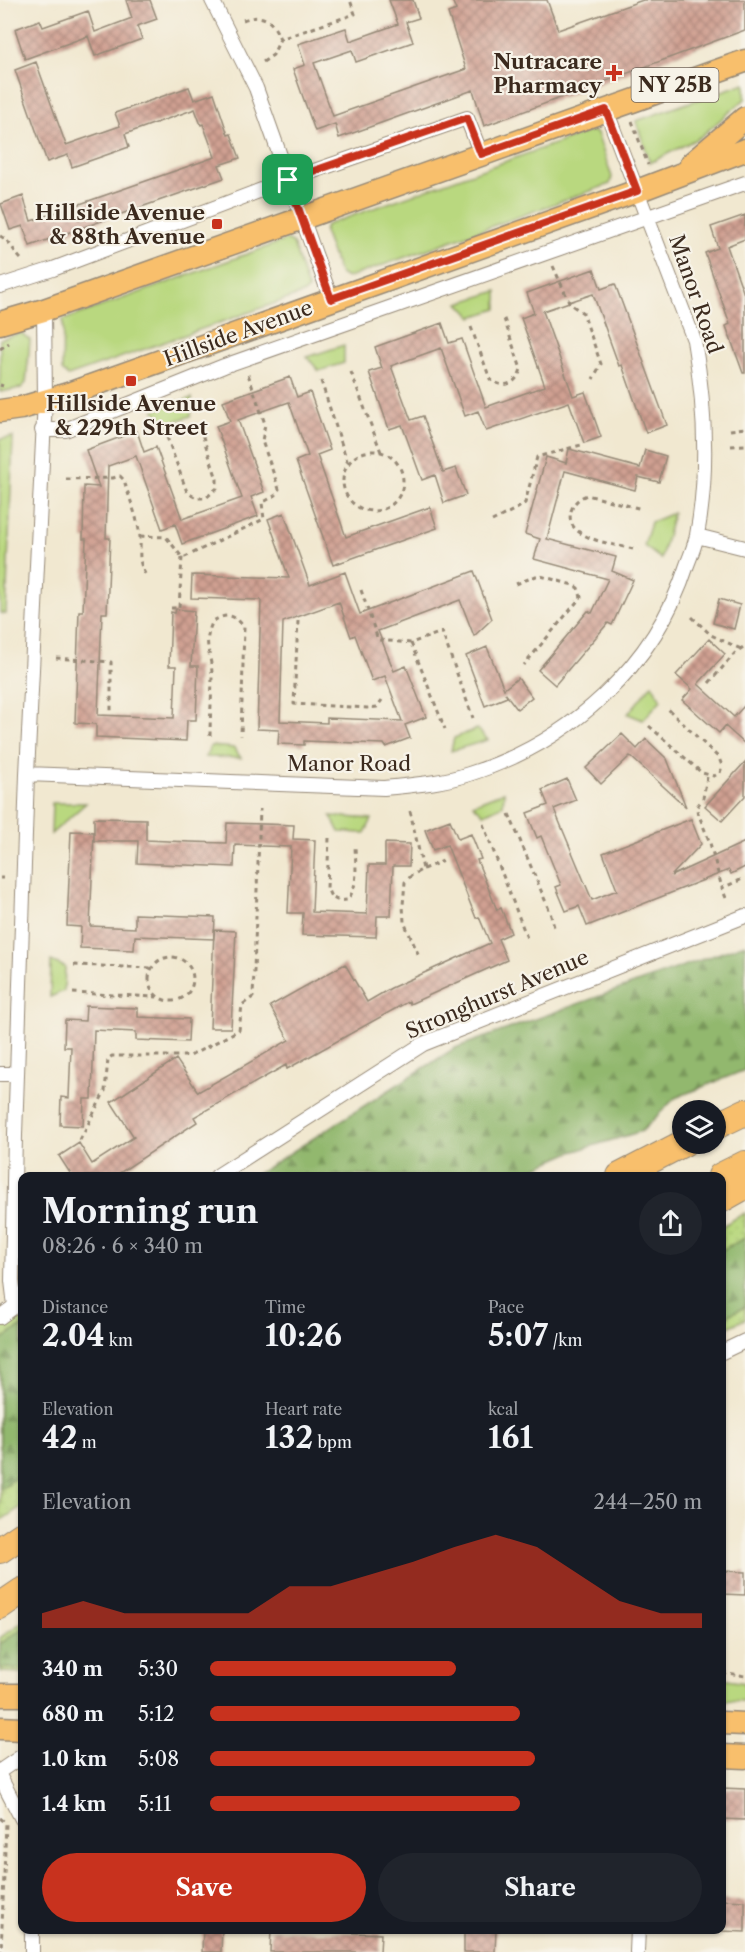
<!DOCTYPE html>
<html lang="en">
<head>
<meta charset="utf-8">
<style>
  body { margin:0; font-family:"Libre Caslon Text",serif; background:#20242c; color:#f1f3f6; height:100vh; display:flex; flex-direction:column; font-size:22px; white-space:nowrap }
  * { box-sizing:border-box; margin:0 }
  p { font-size:20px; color:#9ea1a6 }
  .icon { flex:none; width:33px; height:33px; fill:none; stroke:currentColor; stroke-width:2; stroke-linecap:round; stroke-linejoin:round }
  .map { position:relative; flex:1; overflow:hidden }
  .panel { position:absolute; left:18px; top:1172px; width:708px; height:762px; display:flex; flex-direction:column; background:#171b24; border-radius:12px; box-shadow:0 2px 4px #0004 }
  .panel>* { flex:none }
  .buttons { position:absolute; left:672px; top:1100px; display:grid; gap:12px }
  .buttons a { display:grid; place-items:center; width:54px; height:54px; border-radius:50%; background:#171b24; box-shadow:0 2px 4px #0004; font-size:30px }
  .pin { position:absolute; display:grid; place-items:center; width:51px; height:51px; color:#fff; margin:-26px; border-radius:12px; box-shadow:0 3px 9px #0006 }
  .round { display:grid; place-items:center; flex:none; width:63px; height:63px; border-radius:32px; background:#20242c }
  .headline { display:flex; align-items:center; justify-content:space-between; height:102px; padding:0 24px }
  h1 { font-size:33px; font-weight:800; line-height:45px }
  .figures { display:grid; grid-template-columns:repeat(3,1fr); gap:9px; height:102px; padding:6px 24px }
  .figures div { display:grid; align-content:center }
  .figures b { font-size:30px; font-weight:800 }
  .figures small { font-size:16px; font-weight:400 }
  .figures p { font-size:16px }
  .chart { height:168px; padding:12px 24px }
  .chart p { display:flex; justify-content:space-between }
  .chart svg { width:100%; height:108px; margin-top:6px; fill:#c8321e; opacity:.7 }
  .action { display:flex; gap:12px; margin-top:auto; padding:12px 24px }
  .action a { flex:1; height:69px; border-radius:36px; background:#c8321e; color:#fff; font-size:24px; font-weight:800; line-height:69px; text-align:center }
  .action a+a { background:#20242c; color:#f1f3f6 }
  ul { padding:0 24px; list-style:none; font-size:20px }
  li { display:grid; grid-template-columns:96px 72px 1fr; align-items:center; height:45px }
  li i { height:15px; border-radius:8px; background:#c8321e }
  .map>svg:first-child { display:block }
  .grass { fill:url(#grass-dots); stroke:#7a814e; stroke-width:1.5 }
  .forest { fill:url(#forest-firs); stroke:#667146; stroke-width:1.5 }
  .green { fill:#b9d87f; stroke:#7a814e; stroke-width:1.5 }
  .building { fill:url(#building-cross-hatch); fill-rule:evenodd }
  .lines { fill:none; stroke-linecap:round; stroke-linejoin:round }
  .street-casing { stroke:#968977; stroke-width:16 }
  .primary-casing { stroke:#968977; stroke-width:25 }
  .highway-casing { stroke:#968977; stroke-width:28 }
  .path { stroke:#968977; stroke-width:3; stroke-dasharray:4.5 4.5; stroke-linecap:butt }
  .street { stroke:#fff; stroke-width:14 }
  .primary { stroke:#f8bf6c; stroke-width:22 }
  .highway { stroke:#f8bf6c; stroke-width:26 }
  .route-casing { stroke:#fff; stroke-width:12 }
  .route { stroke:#c8321e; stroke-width:8 }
  .poi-dot { fill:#c8321e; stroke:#f7f3e8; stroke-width:2 }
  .labels { text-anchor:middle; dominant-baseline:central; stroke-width:4.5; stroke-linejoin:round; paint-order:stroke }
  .shield { fill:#f7f3e8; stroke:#73665b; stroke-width:1.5 }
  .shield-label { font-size:20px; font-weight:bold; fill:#3b2a1e }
  .poi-label { font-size:21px; font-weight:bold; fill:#3b2a1e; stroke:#f7f3e8; text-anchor:end }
  .street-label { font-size:21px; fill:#3b2a1e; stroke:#f7f3e8 }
</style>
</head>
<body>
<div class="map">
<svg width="745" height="1952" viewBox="0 0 745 1952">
  <defs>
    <pattern id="grass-dots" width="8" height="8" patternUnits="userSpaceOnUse" patternTransform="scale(1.5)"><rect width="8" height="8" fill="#b9d87f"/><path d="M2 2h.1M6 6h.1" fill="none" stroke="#a0ba6d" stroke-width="1.8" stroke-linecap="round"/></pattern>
    <pattern id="forest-firs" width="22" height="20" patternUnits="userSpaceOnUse" patternTransform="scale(1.5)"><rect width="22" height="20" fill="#92b86e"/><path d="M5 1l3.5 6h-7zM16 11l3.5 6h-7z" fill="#78965a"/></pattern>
    <pattern id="building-cross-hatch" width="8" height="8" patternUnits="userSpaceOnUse" patternTransform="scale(1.5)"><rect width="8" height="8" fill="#d0a092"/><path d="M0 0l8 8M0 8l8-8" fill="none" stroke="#aa8377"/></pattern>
  </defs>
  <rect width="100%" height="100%" fill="#f7f3e8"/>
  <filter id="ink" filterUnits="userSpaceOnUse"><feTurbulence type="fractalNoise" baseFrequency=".0167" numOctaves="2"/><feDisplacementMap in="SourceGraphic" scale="12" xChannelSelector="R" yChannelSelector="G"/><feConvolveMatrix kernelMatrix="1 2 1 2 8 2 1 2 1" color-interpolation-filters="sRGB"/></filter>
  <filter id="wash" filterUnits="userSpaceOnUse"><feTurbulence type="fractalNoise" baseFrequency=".008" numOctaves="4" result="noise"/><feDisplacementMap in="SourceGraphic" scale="24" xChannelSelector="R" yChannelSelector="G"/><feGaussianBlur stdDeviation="1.35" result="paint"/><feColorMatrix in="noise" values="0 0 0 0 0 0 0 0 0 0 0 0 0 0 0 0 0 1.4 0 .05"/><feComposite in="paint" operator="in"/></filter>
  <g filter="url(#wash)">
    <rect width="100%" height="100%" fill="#f1e8d0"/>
    <!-- grass -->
    <path class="grass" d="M745 1213V1319L722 1330V1226Z
      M22 1308V1506L0 1521V1325Z
      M22 1622V1673L0 1672V1638Z"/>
    <!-- forest -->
    <path class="forest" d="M745 944V1070L675 1098 642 1131 569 1153 517 1176H254L455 1048Z
      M745 1238V1307L722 1318V1250Z
      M22 1326V1473L0 1489V1341Z
      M22 1629V1669L0 1668V1644Z"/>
    <!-- green -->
    <path class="green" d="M745 83V99L700 137 650 163 636 121Z
      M591 131 597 133 612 177 610 184 347 278 340 274 324 232 326 225Z
      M286 240 293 243 308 289 304 293 68 376 62 371 63 320Z
      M497 291V309L472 317 459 303Z
      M21 333 30 340 26 383 21 388 0 392V339Z
      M344 345V363L319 371 307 357Z
      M192 398 191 416 167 424 154 410Z
      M13 437 6 614 0 613V439Z
      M673 513 661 559 644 546 651 522Z
      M652 684 661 700 643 720 628 714Z
      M477 729 488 740 451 751 454 738Z
      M211 746 234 748 241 758 205 757Z
      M504 792 503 805 484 814 473 804Z
      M52 803H86L51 834Z
      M331 816 372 819 365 833 339 832Z
      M51 961 65 967 64 991 50 997Z
      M722 1679 745 1683V1701L722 1700Z"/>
    <g id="blocks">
      <!-- building -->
      <path class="building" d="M126 0H150L157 19 137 26 142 39 95 56 88 36 25 59 15 29 40 20 43 27 88 11 95 32 132 18Z
        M389 0H413L419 18 406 22 413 42 356 62 352 50 314 63 333 116 466 69 448 13 456 10 452 0H547L558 30 643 0H745V30L484 126 473 90 339 138 335 124 315 131 293 69 305 65 298 44 346 28 350 41 398 24Z
        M36 62 66 145 120 126 115 113 189 87 194 100 214 93 228 135 231 134 240 158 219 165 224 178 30 246 23 226 10 230 1 204 23 196 31 221 215 157 203 124 201 125 195 109 125 134 129 147 72 167 68 155 47 162 15 70Z
        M745 215V239L727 246 745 297V373H743L726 326 730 324 705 253 718 248 711 227Z
        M594 269 601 289 615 284 667 425 646 433 622 365 619 366 593 294 575 300 543 311 573 396 585 392 601 437 584 443 569 402 486 431 478 411 465 416 441 348 391 366 411 420 423 416 443 472 456 468 466 495 444 503 435 475 422 480 402 425 389 429 369 372 382 368 375 347 442 323 449 343 462 339 486 407 545 386 521 318 534 313 527 293Z
        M290 377 297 397 310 392 330 450 317 455 346 537 430 507 437 528 333 565 296 461 308 456 289 402 238 420 264 492 251 497 258 516 182 544 175 524 162 529 136 456 108 466 106 538H110L107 613H102L98 715 174 718 176 666H169L171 612 175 613 176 609 194 611 191 666H198L196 720H187L186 741 96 737V724L75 723 79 611H83L86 539H83L84 486 99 487 86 450 137 431 144 452 156 447 182 519 242 498 216 426 230 421 223 401Z
        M569 449 640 468 645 450 666 456 659 482 638 477 635 490 565 471 547 539 616 557 612 571 633 580 612 625 608 623 555 685 538 670 588 611 592 613 608 579 534 559 540 539 525 534 546 457 566 463Z
        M284 513 310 585 345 572 360 614 474 571 492 619 474 636 460 600 378 631 394 671 406 666 426 717 405 725 410 738 386 747 384 744 304 741V745L278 744 279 730 257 729 261 600 191 598 192 575 289 578 268 519ZM339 602 351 637 355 635 372 681 385 676 402 721 327 718V723L280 721 283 622Z
        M719 599 740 605 734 629 713 623Z
        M709 639 725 654 698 684 734 717 745 705V744L725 726 719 733 682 700 692 689 676 675Z
        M487 647 504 689 518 678 532 697 517 709 505 693 507 697 485 706 466 656Z
        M622 734 637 749 646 739 667 759 686 807 630 756 601 784 586 768Z
        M745 762V796L722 821 705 806Z
        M567 779 576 800 554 809 592 900 617 890 603 853 691 819 701 844 671 876 745 842V867L731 874 729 870 587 926 579 906 566 911 556 887 561 885 541 836 537 838 527 813 548 805 542 790Z
        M94 818 146 819V840L190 842 226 843 227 823 294 825 293 839 315 840 312 912 367 914 369 865H385V843L410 844 409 866H393L391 916H377L376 937 302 935 303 913H288L291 847 235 845 234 867 137 863 138 841H94Z
        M450 820 458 839 471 834 481 859 477 860 497 910 501 908 511 933 498 939 507 960 410 1004 409 1001 287 1069 286 1065 194 1117 197 1122 115 1176H72L59 1156 79 1143 92 1164 134 1137 111 1102 176 1059 198 1092 289 1040 270 1006 345 964 367 1002 391 988 490 943 479 917 476 918 447 845 433 850 425 830Z
        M71 831 94 832 90 926 135 928V914L215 917 214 939 135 936 134 950 80 948 81 927 67 926Z
        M214 930 236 931 231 1028H210Z
        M86 1006 138 1008V1017L189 1019 188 1042 136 1040V1032L94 1030 92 1099H84L83 1126 60 1125 61 1097 69 1098 71 1047H64L65 1020 85 1021Z
        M722 1571 745 1572V1595L722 1594Z
        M722 1788 745 1789V1820L722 1819Z
        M722 1900 745 1901V1932L722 1931Z
        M203 1929H222L221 1952H202Z
        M464 1929H496L495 1952H464Z
        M271 1930 381 1934 380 1952H270Z"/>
    </g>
  </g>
  <g filter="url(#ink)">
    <use href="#blocks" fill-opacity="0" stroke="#968977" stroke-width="1.5"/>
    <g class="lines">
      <defs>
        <path id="street" d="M212 0 256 88 331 299
          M0 286 53 269 288 180 467 118 481 154
          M42 430H65L224 366 745 183
          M697 536 745 548
          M27 774 384 788C413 785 442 783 469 774 569 743 655 666 687 565 691 555 695 545 697 535 709 470 705 404 694 340L606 110
          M0 1074H17
          M217 1176 423 1044 745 916
          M15 1306 12 1281 15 1135 27 774 45 399 44 310
          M0 1317 22 1301
          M722 1352 745 1341
          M0 1771 22 1756
          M0 1777 22 1819
          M32 1952V1929
          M637 1952 638 1929"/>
        <path id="primary" d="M691 164 745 118
          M0 323 44 310 745 61
          M0 411 21 408 68 394 637 191 745 150
          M0 1695H22
          M722 1723 745 1724
          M0 1728 22 1729
          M722 1756 745 1757"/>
        <path id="highway" d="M716 1126 745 1112
          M620 1176 684 1143
          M721 1176 745 1164
          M722 1199 745 1186
          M0 1550 22 1535
          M0 1606 22 1591"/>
      </defs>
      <!-- street casing -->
      <use href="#street" class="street-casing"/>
      <!-- primary casing -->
      <use href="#primary" class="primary-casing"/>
      <!-- highway casing -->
      <use href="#highway" class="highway-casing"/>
      <!-- path -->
      <path class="path" d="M243 20C263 13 272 19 280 39
        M263 62 273 55 280 39 355 14 350 0
        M632 121 648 165
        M0 236C13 243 12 251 24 262
        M553 266 570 304 583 313 601 364 593 379
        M471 327 490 379C503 390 517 384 521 369L503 316
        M0 349 9 343
        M351 372 381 452
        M321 381 348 464
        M0 385 3 386
        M730 430 745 428
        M167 437 187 492 196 498H206L217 488V479L199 425
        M731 446 745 445
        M343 481a30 30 0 1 1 60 0a30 30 0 1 1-60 0Z
        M66 479 113 478 120 476 124 480C129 498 138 518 140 537 141 552 137 559 145 574
        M492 521 518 508 525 503 537 457 581 445
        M140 536 166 537 182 557H185L264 519 262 503 276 495 279 489 262 441 265 424 248 374
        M633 549C614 544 563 539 571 511 574 502 579 498 587 495L642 509
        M516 584 536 576H541L573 585 578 588 581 597 524 665
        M361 590 378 640 411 643 442 632 473 718
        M171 608H179L182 557
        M692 617 711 635 741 649
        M298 621 294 704 367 708 377 707 382 700
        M411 643 445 729
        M56 658 111 662V713
        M709 683 736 652 745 646
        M649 726 702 773 714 776 720 773 722 766 719 758 667 708
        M210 736C210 715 212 694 212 673 211 652 202 643 213 621 227 613 234 614 244 627L241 736
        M707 777 703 798 696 808 710 843 722 888
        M410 811 423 869 412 875 405 882 403 905 404 922 420 958
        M509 814 550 912 554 927
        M483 824 527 938
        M329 838 327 888 331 897 339 901 347 900C360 886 355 862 355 844
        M423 869 443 861
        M0 878H3
        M726 898 722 888 745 878
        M149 979a22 22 0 1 1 44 0a22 22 0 1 1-44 0Z
        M74 965 152 968
        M73 993 157 997
        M80 1140 105 1091 108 1059 112 1056H190L239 1030 242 1005 253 997 260 809
        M722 1672 745 1676
        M0 1818 6 1823 1 1952"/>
      <!-- street -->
      <use href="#street" class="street"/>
      <!-- primary -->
      <use href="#primary" class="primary"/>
      <!-- highway -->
      <use href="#highway" class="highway"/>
    </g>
  </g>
  <g class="lines" filter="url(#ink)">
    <defs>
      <path id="route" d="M606 110 637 191 331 299 288 180 467 118 481 154Z"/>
    </defs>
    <!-- route casing -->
    <use href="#route" class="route-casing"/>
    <!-- route -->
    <use href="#route" class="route"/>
  </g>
  <!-- markers -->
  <g class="poi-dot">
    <path d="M611 64h6v6h6v6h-6v6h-6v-6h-6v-6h6z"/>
    <rect x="211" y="218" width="12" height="12" rx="3"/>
    <rect x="125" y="375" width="12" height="12" rx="3"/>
  </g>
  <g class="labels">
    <!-- shield labels -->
    <rect class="shield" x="631.5" y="68" width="87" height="34" rx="4.5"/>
    <g class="shield-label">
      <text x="675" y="85">NY 25B</text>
    </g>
    <!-- poi labels -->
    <g class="poi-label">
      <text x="602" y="61">Nutracare<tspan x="602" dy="24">Pharmacy</tspan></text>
      <text x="205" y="212">Hillside Avenue<tspan x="205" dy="24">&amp; 88th Avenue</tspan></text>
      <text x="131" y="403" text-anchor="middle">Hillside Avenue<tspan x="131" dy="24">&amp; 229th Street</tspan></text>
    </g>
    <!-- street labels -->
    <g class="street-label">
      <text transform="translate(696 294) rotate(71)">Manor Road</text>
      <text transform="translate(238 333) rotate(-20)">Hillside Avenue</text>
      <text x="349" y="763">Manor Road</text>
      <text transform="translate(497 994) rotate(-23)">Stronghurst Avenue</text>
    </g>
  </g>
</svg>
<div class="buttons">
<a><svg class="icon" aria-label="layers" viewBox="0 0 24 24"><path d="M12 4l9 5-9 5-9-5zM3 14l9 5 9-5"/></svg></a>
</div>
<div class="pin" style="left:288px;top:180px;background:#1e9e55"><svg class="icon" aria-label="arrive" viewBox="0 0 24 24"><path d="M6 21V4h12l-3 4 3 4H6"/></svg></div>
<section class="panel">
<div class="headline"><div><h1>Morning run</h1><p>08:26 · 6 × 340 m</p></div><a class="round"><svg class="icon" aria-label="share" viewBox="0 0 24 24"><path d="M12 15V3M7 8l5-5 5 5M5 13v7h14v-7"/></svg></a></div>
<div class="figures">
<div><p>Distance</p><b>2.04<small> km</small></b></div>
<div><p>Time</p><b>10:26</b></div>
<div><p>Pace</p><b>5:07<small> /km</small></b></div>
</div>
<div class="figures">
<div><p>Elevation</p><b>42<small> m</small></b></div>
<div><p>Heart rate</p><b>132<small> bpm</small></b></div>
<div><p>kcal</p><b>161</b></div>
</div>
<div class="chart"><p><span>Elevation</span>244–250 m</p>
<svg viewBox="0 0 160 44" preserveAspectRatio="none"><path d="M0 44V38L10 33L20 38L30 38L40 38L50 38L60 27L70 27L80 22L90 17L100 11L110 6L120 11L130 22L140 33L150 38L160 38V44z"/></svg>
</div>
<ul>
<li><b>340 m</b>5:30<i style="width:50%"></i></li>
<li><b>680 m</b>5:12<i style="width:63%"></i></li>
<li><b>1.0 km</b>5:08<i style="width:66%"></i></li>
<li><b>1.4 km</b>5:11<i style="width:63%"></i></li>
</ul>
<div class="action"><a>Save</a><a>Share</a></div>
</section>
</div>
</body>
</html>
